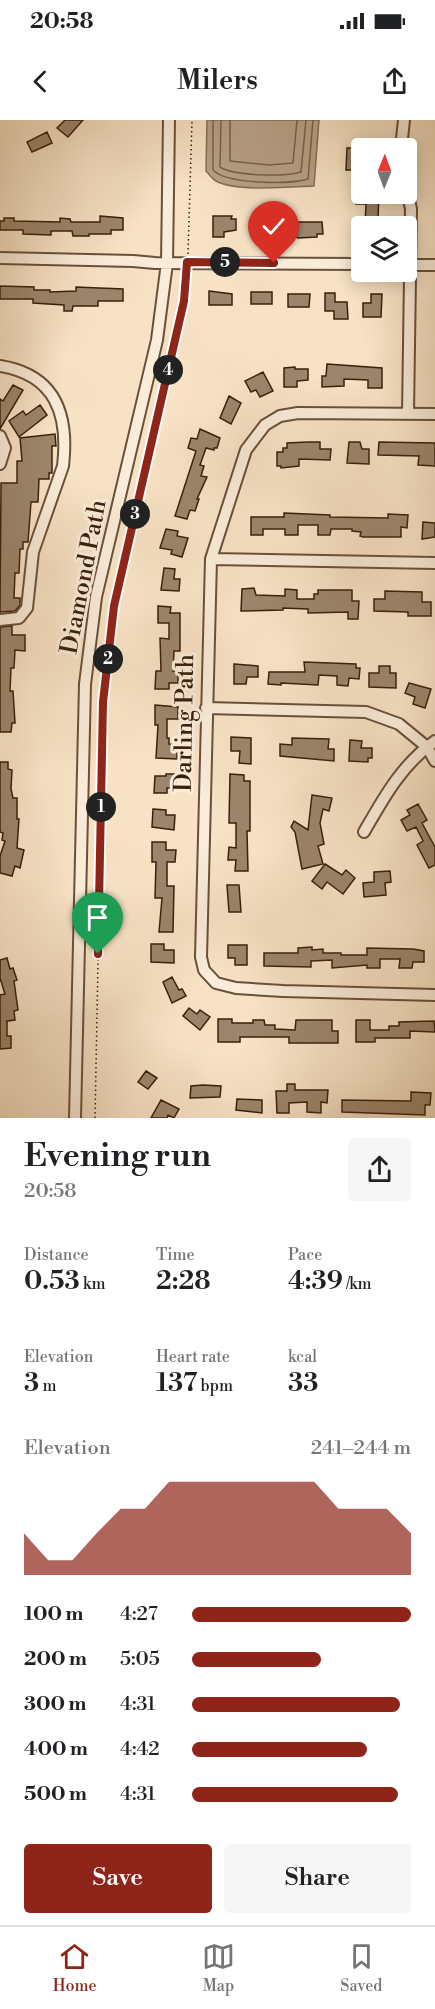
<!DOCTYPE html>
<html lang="en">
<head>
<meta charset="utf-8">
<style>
  body { margin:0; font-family:"Libre Bodoni",serif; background:#f6f6f6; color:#202124; height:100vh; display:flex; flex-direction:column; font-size:22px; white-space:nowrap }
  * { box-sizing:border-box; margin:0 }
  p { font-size:20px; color:#757577 }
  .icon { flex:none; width:33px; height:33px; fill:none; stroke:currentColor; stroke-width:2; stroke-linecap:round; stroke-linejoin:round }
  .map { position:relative; height:998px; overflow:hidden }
  .details { display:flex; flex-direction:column; background:#fff; flex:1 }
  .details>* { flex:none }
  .needle { width:39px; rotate:1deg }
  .buttons { position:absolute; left:351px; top:18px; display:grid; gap:12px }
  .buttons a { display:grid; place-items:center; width:66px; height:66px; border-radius:6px; background:#fff; box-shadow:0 3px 15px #0003; font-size:30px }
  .pin { position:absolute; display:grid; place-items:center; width:51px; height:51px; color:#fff; margin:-62px -26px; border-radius:50% 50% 50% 0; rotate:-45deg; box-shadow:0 0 6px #0007 }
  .pin .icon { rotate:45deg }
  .km { position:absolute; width:30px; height:30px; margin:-15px; border-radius:50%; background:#222; color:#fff; font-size:16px; line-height:30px; text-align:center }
  .round { display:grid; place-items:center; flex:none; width:63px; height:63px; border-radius:6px; background:#f6f6f6 }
  .summary { display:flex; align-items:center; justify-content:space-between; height:102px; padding:0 24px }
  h1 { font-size:33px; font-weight:600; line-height:45px }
  .metrics { display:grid; grid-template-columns:repeat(3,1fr); gap:9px; height:102px; padding:6px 24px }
  .metrics div { display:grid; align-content:center }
  .metrics b { font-size:26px; font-weight:600 }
  .metrics small { font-size:16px; font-weight:400 }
  .metrics p { font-size:16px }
  .chart { height:168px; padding:12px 24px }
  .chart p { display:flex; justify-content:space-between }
  .chart svg { width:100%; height:108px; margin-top:6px; fill:#8f2418; opacity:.7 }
  .cta { display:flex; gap:12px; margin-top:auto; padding:12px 24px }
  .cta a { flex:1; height:69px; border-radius:6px; background:#8f2418; color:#fff; font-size:24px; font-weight:600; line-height:69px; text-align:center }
  .cta a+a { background:#f6f6f6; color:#202124 }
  ul { padding:0 24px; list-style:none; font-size:20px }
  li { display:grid; grid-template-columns:96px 72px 1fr; align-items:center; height:45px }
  li i { height:15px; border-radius:8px; background:#8f2418 }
  .status { display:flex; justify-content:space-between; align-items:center; height:42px; padding:0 30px; background:#fff; direction:ltr }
  .status svg { height:16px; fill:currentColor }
  header { display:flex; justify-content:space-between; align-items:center; height:78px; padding:0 24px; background:#fff; font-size:27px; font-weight:600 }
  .dock { display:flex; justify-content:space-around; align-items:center; height:84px; border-top:2px solid #e0e0e0; background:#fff; font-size:16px; color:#757577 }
  .dock a { display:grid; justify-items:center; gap:3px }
  .dock .active { color:#8f2418 }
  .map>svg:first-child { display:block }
  .water { fill:#b7a086; stroke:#856d55; stroke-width:1.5 }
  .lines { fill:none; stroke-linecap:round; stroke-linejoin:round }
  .shore { stroke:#786048; stroke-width:1.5 }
  .building { fill:#9c856c; stroke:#3a200b; stroke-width:1.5 }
  .minor-casing { stroke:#69503a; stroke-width:14 }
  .path { stroke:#3a200b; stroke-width:1.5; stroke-dasharray:1.5 3; stroke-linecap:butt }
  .minor { stroke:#faecd9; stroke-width:10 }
  .route-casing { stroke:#fff; stroke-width:12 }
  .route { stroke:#8f2418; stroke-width:8 }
  .labels { text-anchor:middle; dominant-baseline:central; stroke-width:6; stroke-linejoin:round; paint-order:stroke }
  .street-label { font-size:24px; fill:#3a200b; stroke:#faecd9 }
</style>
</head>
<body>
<div class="status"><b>20:58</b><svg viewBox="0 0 49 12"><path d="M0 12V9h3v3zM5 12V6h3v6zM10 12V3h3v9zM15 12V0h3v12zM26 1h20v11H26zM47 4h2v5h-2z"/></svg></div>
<header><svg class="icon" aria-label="back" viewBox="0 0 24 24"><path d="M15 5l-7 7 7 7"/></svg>Milers<svg class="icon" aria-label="share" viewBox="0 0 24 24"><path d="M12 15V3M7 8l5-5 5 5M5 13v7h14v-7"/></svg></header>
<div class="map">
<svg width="435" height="998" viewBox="0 0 435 998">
  <rect width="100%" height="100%" fill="#f7e2c5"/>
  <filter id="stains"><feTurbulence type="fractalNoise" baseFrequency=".00333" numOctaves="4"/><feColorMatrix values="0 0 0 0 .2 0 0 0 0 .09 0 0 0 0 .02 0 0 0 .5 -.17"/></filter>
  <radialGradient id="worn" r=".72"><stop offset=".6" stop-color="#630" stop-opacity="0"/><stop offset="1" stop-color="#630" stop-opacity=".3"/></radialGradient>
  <!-- water -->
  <path class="water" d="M207 0H319L314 66C291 67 235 72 216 61 212 59 209 54 206 51Z"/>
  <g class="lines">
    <!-- shore -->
    <path class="shore" d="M213 0V50C226 64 289 65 308 59L313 0
      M221 0 220 47C234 56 286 57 301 52L306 0
      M230 0V41L269 45 293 43 297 0"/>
  </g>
  <!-- building -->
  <path class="building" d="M65 0H83L68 17 57 8Z
    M47 12 52 23 32 32 27 22Z
    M353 25H362L361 50H346L347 28H353Z
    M356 74H379L378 98H384V106H365L366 84H356Z
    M256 93 276 95 277 118 265 117 262 108H255Z
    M100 96 123 98V110H111V114H89V116H73L72 111H51V115L23 114V110H0V101H4V98H14V101L60 102V98L70 99 71 102H100Z
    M213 96H232L231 99H236V110L224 112V117H213Z
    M298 102H322L323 114H317V117L298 118 295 116V108H298Z
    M0 166 34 167V170H50V172L76 171V167L123 169V181H98V186H73L72 191H64V185L33 183V179H0Z
    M209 171 232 174V185H209Z
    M251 172H272V184H251Z
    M325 173H335V182H347L348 199H334V191H325Z
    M288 174H310L309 187H288Z
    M371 174H382L381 197H363V183H371Z
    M327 244 382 248V268H368V260L344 259V266L322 267V256H326Z
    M295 247V249H308V260L297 261V267H284V248Z
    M263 252 273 271 260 277 256 270 251 272 245 261Z
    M13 265 23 270 0 309V279L3 281Z
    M229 276 241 283 231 304 220 298Z
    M40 285 47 295 19 317 9 301 23 291 26 295Z
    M200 309 220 318 217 328H214V330L206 328 200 345 204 346 201 356 207 357 197 379H199L195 391 190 390 187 399 175 396 196 331 188 328 191 318 197 319Z
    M55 314 56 326H52V353H49V359H39L38 382H31L28 422H23V429H20L19 453H15L14 478H20V485L15 491 0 492 1 363H17V341H22L20 318Z
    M308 322H320V329H331L330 340 299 339V346L281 348V346H277V332H283V328H287V323Z
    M349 322H360L362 329H369V344L347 343Z
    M379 322 435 323V346L418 345 419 336 378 335Z
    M284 393 330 395V397L388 398V394L408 395 407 408 401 407V417H363L360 416 361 412 352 411V409H331L330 415H318V405H298V415H285V409H263V415H251V397H284Z
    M423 402 435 403V417L422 419Z
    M166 409 178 411 177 416 188 418 182 437 171 434 172 430 160 428Z
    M164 448 175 449 174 459H180L179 471 161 470Z
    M254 468 256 475 285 476V469L297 470V479H314V474H318V470H352V481H359L358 499H348V492L308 493V489L283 488V490L241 491 242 469Z
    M385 471 422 472V482H431V496H408V492L374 491V479H385Z
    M158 486 171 487 170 493H180V531H174L173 551H178V563H169V569H155L156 551H161L160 518 169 519V503H158Z
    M12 506V515H25V531L15 530 14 548H11L10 571H13L15 603H12L11 612H0V507Z
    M304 542 356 544V548H360L359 559 349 558 348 566 337 565V556L319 555 318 565 281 563V565L268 564 269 552H305Z
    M234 544 258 546V557H247L246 564H234Z
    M379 546H390V553H396V568L369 567V553H379Z
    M409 563 431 569 425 588 413 584 415 577 405 573Z
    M155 585 178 587V599H167V618H169V624L177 625V639L156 638 158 605H155Z
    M231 617 251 618V644L239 643 240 631H231Z
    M292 618 329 619 328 629H334V641L280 636V624L292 625Z
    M350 620 362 621 361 628H372V638H368V642L349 641Z
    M0 642H8V649L12 650 11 669 13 678H17V699H19L17 728 24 730 20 748 15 746 12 756 0 753V736L5 721 2 720 3 713 0 712Z
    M166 654H176V668H167V673H154L155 656H166Z
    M230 654 244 655V661H250V711H247L248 751H235L236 740H228L229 727 236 728V703H229Z
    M312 675 332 678 329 691 323 689 320 703 324 724 318 726 323 744 302 749 295 712 291 707 294 701 308 710Z
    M418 684 427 700 422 703 435 727V745L429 748 417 725 423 721 416 707 407 711 401 700 410 695 407 690Z
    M153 689 166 690V695H175L174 710 152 707Z
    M152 722H166V730H176L175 742H167V766H174L173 812H159L162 778H155L156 742H152Z
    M325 744 342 755 346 750 355 758 343 774 327 762 322 769 312 761Z
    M390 751 391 762 385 763 386 775 364 777 363 763 374 762V752Z
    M227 765H239L241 792H229Z
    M151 824H164V830H174V843L151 842Z
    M228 825H247V845H235V838H228Z
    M312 827V830L323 829V833H341V835H367V828L413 829 424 831V842H413L412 848H399L400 839H380V848H367V845L332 848V840L311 841V847L264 846V833H298V828Z
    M7 838 10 849 13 848 17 860 14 861 18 890 14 891 15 900 7 901V916H11V928L0 929V875L5 874 0 858V840Z
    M172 857 179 870 182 869 186 876 172 883 163 862Z
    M189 888 197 894 200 890 210 897 200 910 183 896Z
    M218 899H232V903H253V900H264L265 905H275V909L295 910 296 900H332V911H338V923H289V917H240V922H218Z
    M356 900H370V910H389V906H399V902L434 901 435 912 410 911V918H375V922H356Z
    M146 951 157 958 148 969 138 962Z
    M287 964H295V970H328L327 983 321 982V993L307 992V982L289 983V993H277L276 971H287Z
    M203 965 221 966 220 977 190 978 191 966Z
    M411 972 431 973 430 985H425V995L342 992V980L411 981Z
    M237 979 262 980V993L236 990Z
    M161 980 179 989 174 998 168 995 167 998H151Z"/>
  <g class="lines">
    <defs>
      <path id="minor" d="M401 28 404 0
        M406 66 411 89 408 294
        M0 138 133 141 155 143 362 144
        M406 145H435
        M0 246C56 255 69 295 63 346L33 432 27 488 19 498 0 500
        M435 294 298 293 280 296 265 305 246 330 211 439 201 837 204 850 216 863 236 868 283 871 435 875
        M0 316 5 328 0 344
        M211 439 435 443
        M206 588 366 592 399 604 427 627 435 641
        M364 712C383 679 402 644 435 621
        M75 998 85 564 96 477 157 220 167 143 169 0"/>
    </defs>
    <!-- minor casing -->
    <use href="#minor" class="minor-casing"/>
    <!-- path -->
    <path class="path" d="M188 134 192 0
      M95 998 103 582 114 486 184 181 186 154"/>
    <!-- minor -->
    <use href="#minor" class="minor"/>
  </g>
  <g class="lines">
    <defs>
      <path id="route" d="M98 834 103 582 114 486 184 181 187 142 274 143"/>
    </defs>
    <!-- route casing -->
    <use href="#route" class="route-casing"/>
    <!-- route -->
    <use href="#route" class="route"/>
  </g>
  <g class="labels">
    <!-- street labels -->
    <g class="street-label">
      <text transform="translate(84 457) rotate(-79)">Diamond Path</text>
      <text transform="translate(185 603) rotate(-89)">Darling Path</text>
    </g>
  </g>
  <rect width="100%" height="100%" filter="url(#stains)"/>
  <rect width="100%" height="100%" fill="url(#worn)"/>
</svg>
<div class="buttons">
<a><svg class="needle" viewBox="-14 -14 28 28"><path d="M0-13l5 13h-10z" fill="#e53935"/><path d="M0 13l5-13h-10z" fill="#757577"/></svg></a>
<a><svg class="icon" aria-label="layers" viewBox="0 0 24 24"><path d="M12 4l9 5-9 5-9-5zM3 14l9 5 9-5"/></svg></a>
</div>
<div class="pin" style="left:98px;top:834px;background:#1e9e55"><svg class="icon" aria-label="arrive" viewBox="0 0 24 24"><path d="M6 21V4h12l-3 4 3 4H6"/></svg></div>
<div class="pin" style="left:274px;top:143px;background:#d93025"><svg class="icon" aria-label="check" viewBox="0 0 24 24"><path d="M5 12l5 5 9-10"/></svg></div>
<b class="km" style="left:101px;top:687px">1</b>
<b class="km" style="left:108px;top:539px">2</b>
<b class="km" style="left:135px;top:394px">3</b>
<b class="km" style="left:168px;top:250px">4</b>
<b class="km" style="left:225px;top:142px">5</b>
</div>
<section class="details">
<div class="summary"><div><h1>Evening run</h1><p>20:58</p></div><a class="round"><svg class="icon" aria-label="share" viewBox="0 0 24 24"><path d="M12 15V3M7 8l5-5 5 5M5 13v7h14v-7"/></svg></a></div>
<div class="metrics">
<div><p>Distance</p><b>0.53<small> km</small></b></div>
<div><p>Time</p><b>2:28</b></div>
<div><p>Pace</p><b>4:39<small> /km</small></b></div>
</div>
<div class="metrics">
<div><p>Elevation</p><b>3<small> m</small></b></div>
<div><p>Heart rate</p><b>137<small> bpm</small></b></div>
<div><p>kcal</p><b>33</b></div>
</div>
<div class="chart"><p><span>Elevation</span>241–244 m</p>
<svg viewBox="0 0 160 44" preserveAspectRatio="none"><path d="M0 44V27L10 38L20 38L30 27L40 17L50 17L60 6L70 6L80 6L90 6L100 6L110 6L120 6L130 17L140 17L150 17L160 27V44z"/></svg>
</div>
<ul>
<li><b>100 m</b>4:27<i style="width:100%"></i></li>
<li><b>200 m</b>5:05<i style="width:59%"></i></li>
<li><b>300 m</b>4:31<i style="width:95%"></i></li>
<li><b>400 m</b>4:42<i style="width:80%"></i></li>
<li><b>500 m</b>4:31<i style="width:94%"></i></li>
</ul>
<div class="cta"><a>Save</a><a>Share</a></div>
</section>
<nav class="dock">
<a class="active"><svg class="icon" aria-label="home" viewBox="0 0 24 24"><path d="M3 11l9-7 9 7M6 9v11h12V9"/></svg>Home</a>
<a><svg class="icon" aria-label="map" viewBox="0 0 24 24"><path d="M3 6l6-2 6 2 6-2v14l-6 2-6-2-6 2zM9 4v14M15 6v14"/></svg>Map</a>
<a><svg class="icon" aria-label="saved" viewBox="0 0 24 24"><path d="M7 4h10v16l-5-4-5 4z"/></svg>Saved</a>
</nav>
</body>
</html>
